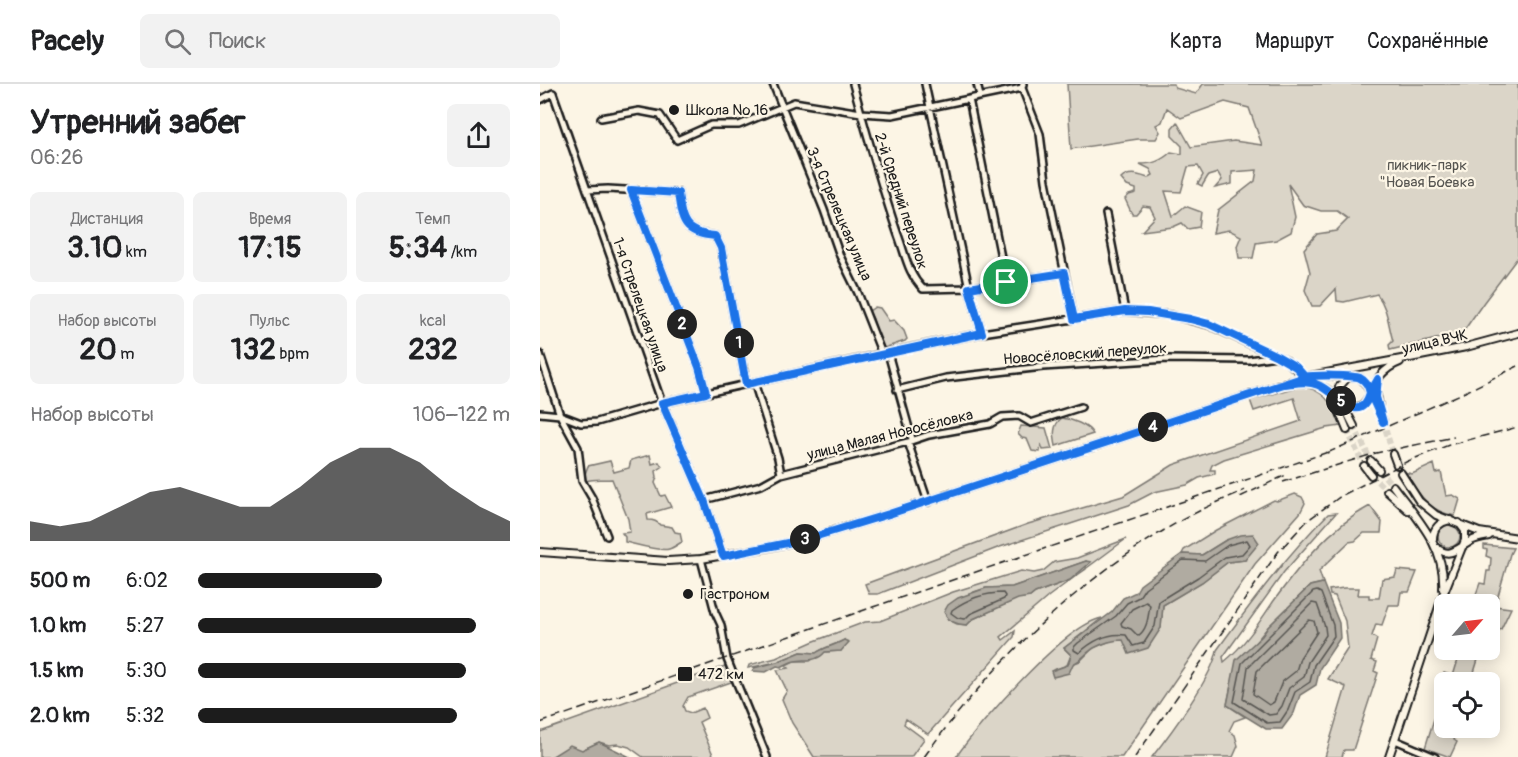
<!DOCTYPE html>
<html lang="ru">
<head>
<meta charset="utf-8">
<style>
  body { margin:0; font-family:Pangolin,sans-serif; background:#f2f2f2; color:#202124; height:100vh; display:flex; flex-direction:column; font-size:22px; white-space:nowrap }
  * { box-sizing:border-box; margin:0 }
  p { font-size:20px; color:#757577 }
  .icon { flex:none; width:33px; height:33px; fill:none; stroke:currentColor; stroke-width:2; stroke-linecap:round; stroke-linejoin:round }
  .map { position:relative; flex:1; overflow:hidden }
  .sheet { display:flex; flex-direction:column; background:#fff; width:540px }
  .sheet>* { flex:none }
  .needle { width:39px; rotate:62deg }
  .buttons { position:absolute; left:894px; top:510px; display:grid; gap:12px }
  .buttons a { display:grid; place-items:center; width:66px; height:66px; border-radius:9px; background:#fff; box-shadow:0 3px 15px #0003; font-size:30px }
  .pin { position:absolute; display:grid; place-items:center; width:51px; height:51px; color:#fff; margin:-26px; border:3px solid #fff; border-radius:50%; box-shadow:0 2px 6px #0007 }
  .km { position:absolute; width:30px; height:30px; margin:-15px; border-radius:50%; background:#222; color:#fff; font-size:16px; line-height:30px; text-align:center }
  .round { display:grid; place-items:center; flex:none; width:63px; height:63px; border-radius:9px; background:#f2f2f2 }
  .headline { display:flex; align-items:center; justify-content:space-between; height:102px; padding:0 30px }
  h1 { font-size:33px; font-weight:800; line-height:45px }
  .metrics { display:grid; grid-template-columns:repeat(3,1fr); gap:9px; height:102px; padding:6px 30px }
  .metrics div { display:grid; align-content:center; border-radius:9px; background:#f2f2f2; text-align:center }
  .metrics b { font-size:30px; font-weight:800 }
  .metrics small { font-size:16px; font-weight:400 }
  .metrics p { font-size:16px }
  .chart { height:168px; padding:12px 30px }
  .chart p { display:flex; justify-content:space-between }
  .chart svg { width:100%; height:108px; margin-top:6px; fill:#1c1c1c; opacity:.7 }
  ul { padding:0 30px; list-style:none; font-size:20px }
  li { display:grid; grid-template-columns:96px 72px 1fr; align-items:center; height:45px }
  li i { height:15px; border-radius:8px; background:#1c1c1c }
  header { display:flex; align-items:center; gap:36px; box-sizing:border-box; height:84px; padding:0 30px; background:#fff; border-bottom:2px solid #e0e0e0 }
  header strong { font-size:28px }
  nav { display:flex; gap:33px; margin-inline-start:auto; font-size:21px }
  .search { width:420px; height:54px; background:#f2f2f2; display:flex; align-items:center; gap:15px; box-sizing:border-box; padding:0 21px; border-radius:9px; color:#757577; font-size:22px }
  main { display:flex; flex:1; min-height:0 }
  .map>svg:first-child { display:block }
  .green { fill:#dbd5c8; stroke:#7c7872; stroke-width:1.5; fill-rule:evenodd }
  .water { fill:#b0aba1; stroke:#75726c; stroke-width:1.5 }
  .lines { fill:none; stroke-linecap:round; stroke-linejoin:round }
  .shore { stroke:#575551; stroke-width:1.5 }
  .major-tunnel { stroke:#dad4c7; stroke-width:6; stroke-dasharray:6 3; stroke-linecap:butt }
  .minor-casing { stroke:#1c1c1c; stroke-width:10 }
  .major-casing { stroke:#1c1c1c; stroke-width:10 }
  .minor { stroke:#fcf5e5; stroke-width:5 }
  .major { stroke:#fcf5e5; stroke-width:6 }
  .rail { stroke:#1c1c1c; stroke-width:1.5; stroke-dasharray:9 4.5; stroke-linecap:butt }
  .route-casing { stroke:#fff; stroke-width:12 }
  .route { stroke:#1a73e8; stroke-width:8 }
  .poi-dot { fill:#1c1c1c; stroke:#fcf5e5; stroke-width:2 }
  .labels { text-anchor:middle; dominant-baseline:central; stroke-width:4.5; stroke-linejoin:round; paint-order:stroke }
  .poi-label { font-size:15px; fill:#1c1c1c; stroke:#fcf5e5; text-anchor:start }
  .park-label { font-size:15px; fill:#555450; stroke:#fcf5e5 }
  .street-label { font-size:15px; fill:#1c1c1c; stroke:#fcf5e5 }
</style>
</head>
<body>
<header>
<strong>Pacely</strong>
<div class="search"><svg class="icon" aria-label="search" viewBox="0 0 24 24"><circle cx="10" cy="10" r="6"/><path d="M15 15l6 6"/></svg>Поиск</div>
<nav><a>Карта</a><a>Маршрут</a><a>Сохранённые</a></nav>
</header>
<main>
<section class="sheet">
<div class="headline"><div><h1>Утренний забег</h1><p>06:26</p></div><a class="round"><svg class="icon" aria-label="share" viewBox="0 0 24 24"><path d="M12 15V3M7 8l5-5 5 5M5 13v7h14v-7"/></svg></a></div>
<div class="metrics">
<div><p>Дистанция</p><b>3.10<small> km</small></b></div>
<div><p>Время</p><b>17:15</b></div>
<div><p>Темп</p><b>5:34<small> /km</small></b></div>
</div>
<div class="metrics">
<div><p>Набор высоты</p><b>20<small> m</small></b></div>
<div><p>Пульс</p><b>132<small> bpm</small></b></div>
<div><p>kcal</p><b>232</b></div>
</div>
<div class="chart"><p><span>Набор высоты</span>106–122 m</p>
<svg viewBox="0 0 160 44" preserveAspectRatio="none"><path d="M0 44V36L10 38L20 36L30 30L40 24L50 22L60 26L70 30L80 30L90 22L100 12L110 6L120 6L130 12L140 22L150 30L160 36V44z"/></svg>
</div>
<ul>
<li><b>500 m</b>6:02<i style="width:59%"></i></li>
<li><b>1.0 km</b>5:27<i style="width:89%"></i></li>
<li><b>1.5 km</b>5:30<i style="width:86%"></i></li>
<li><b>2.0 km</b>5:32<i style="width:83%"></i></li>
</ul>
</section>
<div class="map">
<svg width="978" height="673" viewBox="0 0 978 673">
  <rect width="100%" height="100%" fill="#fcf5e5"/>
  <filter id="ink" filterUnits="userSpaceOnUse"><feTurbulence type="fractalNoise" baseFrequency=".0167" numOctaves="2"/><feDisplacementMap in="SourceGraphic" scale="12" xChannelSelector="R" yChannelSelector="G"/><feConvolveMatrix kernelMatrix="1 2 1 2 8 2 1 2 1" color-interpolation-filters="sRGB"/></filter>
  <g filter="url(#ink)">
    <!-- green -->
    <path class="green" d="M527 0H634L635 4 656 10 663 0H978V173L944 218 918 255 907 258 900 254 850 266 849 261 853 257C848 240 848 225 837 210L804 218 797 217 796 205 780 222H772L765 206 770 188 764 165 777 150 796 147 808 135 797 127H781L763 121 748 100 755 133 751 148 736 156 716 159 713 174H699L697 162 701 152 689 146 673 149 678 126 715 97 717 86 692 88V100L675 104 682 96 678 89 668 92 662 102 658 100 663 91 658 82 648 83 641 108 625 107 633 132 645 122 661 128 659 143 648 145 642 139 633 143 602 147 615 133 610 123 603 122 596 130H592L585 115 589 111 596 109V105L587 102 581 95C589 87 599 91 608 94L613 91 610 85 600 80C613 80 621 77 631 68L642 70V62L632 52V44L637 38 651 63 694 57 722 61 709 24 685 18 641 34 627 24 622 38 616 41 620 48 616 55H598L531 65Z
      M335 223 340 224 349 237 354 236 364 247 367 255 365 257 344 264 339 256 333 235 329 227Z
      M760 302C787 306 791 320 802 342L786 344 684 375 672 381 670 386H675V390L659 394 647 401 614 408 589 421 460 463 338 510H329L325 500 488 440 583 412 633 381 761 337 754 314 714 327 710 316Z
      M522 334C531 335 548 341 553 350L516 362C514 352 512 341 522 334Z
      M481 342 506 344 512 365 503 366 501 360 500 368 492 367 487 355 482 354 478 350Z
      M110 371 112 380 119 378 122 383 116 387 117 393 115 399 121 412 125 411 131 423 107 430 108 436C113 436 117 437 120 441L132 443 135 448 140 449 142 458C138 460 133 464 129 465 120 468 95 460 85 458V453L82 449 90 448 88 435 72 395C62 396 55 394 46 397L45 390 48 382 70 377 74 388 89 384 91 376Z
      M894 380 896 389 901 388 906 412 913 411 920 415 915 432C887 427 880 410 864 388L872 390Z
      M755 410 762 413 765 419 760 429 715 480 582 673H416C439 640 525 541 562 534L524 564 531 571 527 581 511 587 540 577 553 564 573 556H583L621 544 623 521 662 498 688 478 705 476 686 456 662 471 642 470 644 466 676 446 734 416 737 417Z
      M830 422 842 438 841 449H824L815 457 809 458 779 487 783 499 770 502 728 543 715 559 691 602 687 621 705 633 694 637 689 647 695 651 698 662 693 673H612C630 650 673 592 677 566 712 518 746 472 788 430L796 429 744 488 683 573 684 578C704 562 719 539 733 518 760 481 789 444 830 422Z
      M898 452a11 11 0 1 1 22 0a11 11 0 1 1-22 0Z
      M586 455 509 512 461 553 463 556 475 547 474 553 388 650 366 635 364 640 384 655 371 673H274L252 639 242 615 247 607 237 586 249 584 246 581 254 577H270L284 568 301 567 304 556C295 561 284 563 276 569L261 568 237 578 208 584 209 581 236 574 272 558 325 538 340 537 413 508 481 487 494 489 503 487 514 478 537 474ZM546 477V485L530 496 495 509 490 513 478 514 433 535 427 541 417 540 407 535 434 508 446 504 472 503Z
      M944 461 973 464 970 470 955 522 971 524 961 545 950 553V520H935L938 514 935 513 940 499 945 500 947 487H950L951 474 946 472 947 466 944 465Z
      M857 486 877 488 869 508H861L859 521H849L842 541 836 540 832 552 837 555 831 576 837 578 834 587 838 589 813 666H804L802 673H785L806 603 788 595 808 564 805 537 795 512 790 511 789 506 804 504H819L818 511H829V514H839L842 495 855 493Z
      M921 566H941L931 598H904V604L899 602 904 589 913 592Z
      M185 582 191 598 148 613 143 622 145 627 151 629 163 624 167 634 159 638 174 673H103L89 663 78 660 69 661 59 658 42 666 19 669 11 673H0V648Z
      M900 614 904 615V644H918L914 656 917 658 910 673 885 664 894 635 899 636 903 625 897 623Z"/>
    <!-- water -->
    <path class="water" d="M713 450 719 459 705 476 688 478 662 498 623 521 621 544 608 564 589 570 583 556C573 556 563 559 554 564 546 569 542 576 533 580L529 589 513 593 511 587 528 581 531 571 524 564 572 528 583 514 596 508 600 501 642 470 662 471 686 456 700 451Z
      M546 477 551 478 530 496 495 509 490 513 478 515 433 535 427 541C416 540 409 538 404 528L408 521 418 514 446 504 472 503Z
      M783 499 799 539 800 554 780 584 776 601 760 611 754 629 742 645H726L687 621 696 576 722 552 728 543 770 502Z
      M304 556 309 558 301 567 285 568C277 578 267 575 255 577 250 578 245 581 241 583L237 582 226 588 212 587 214 584 237 578 261 568 276 569C284 563 295 562 304 556Z
      M59 658 90 673H11L30 661 42 666Z"/>
    <g class="lines">
      <!-- shore -->
      <path class="shore" d="M707 456 710 461 702 470 685 473 658 493 619 517 615 542 604 559 593 562 586 551C568 548 552 557 539 569L534 566V563L538 559 576 532 587 519 599 513 605 504 643 476 665 477 688 461Z
        M777 507 781 509 793 541 794 552 774 581 770 598 755 608 748 626 740 638 727 639 694 618 702 579 773 508Z
        M463 509 465 512 464 515 430 530 425 535 418 534 411 529 412 526C427 515 445 509 463 509Z
        M606 518 610 521C608 532 608 545 598 552L591 545 582 542 581 539 592 525Z
        M772 519 777 520 785 543 786 551 768 578 764 593 749 604 742 622 736 630 729 631 703 615 708 583Z
        M769 536 774 537 777 548 760 574 756 587 742 598 734 618 729 621 713 610 717 587Z"/>
      <!-- major-tunnel -->
      <path class="major-tunnel" d="M843 337 853 370
        M814 342 831 377
        M807 346 824 382
        M839 386 853 402
        M831 391 847 407"/>
      <defs>
        <path id="minor" d="M233 0 284 126 300 172 318 209 342 270
          M313 0C327 51 341 102 358 151 366 172 367 188 383 205L429 204 524 189
          M385 0 429 204 442 249
          M437 0 440 12
          M483 0 482 4 500 50 506 97 534 235
          M429 15 466 198
          M0 16 13 9 122 319 164 416 183 472
          M61 34 99 27 120 31 137 56 171 41H199L254 18 321 29 352 31 482 4
          M47 106 68 105 138 109C142 138 143 149 175 152L181 164 206 300
          M91 106 159 283 166 309
          M566 130 585 227
          M348 269 372 355
          M0 270 20 331 38 364 42 397 52 414 67 452
          M214 298 238 374 241 390
          M357 306 406 294 503 283 628 275 709 276 736 272
          M0 329 20 331 41 339 57 338 122 319 342 270 442 249 585 227 630 231 669 241 747 277 765 293
          M368 358 388 418
          M164 416 221 401 241 390 368 358 389 351 450 340 462 333 479 332 491 339 541 323
          M161 475 175 528 181 541 187 575 227 673
          M855 656 895 673"/>
        <path id="major" d="M870 274 926 263 978 249
          M785 291C794 293 811 291 818 293 828 296 838 327 843 337
          M807 294 799 303V313L814 342
          M757 299C775 297 788 304 801 317
          M837 300 836 307 839 322
          M794 314 807 346
          M803 321C826 334 830 306 840 292 846 285 852 281 860 278
          M853 370 857 381
          M831 377 839 386
          M824 382 831 391
          M861 389 879 417 896 431 939 448 978 454
          M853 402C876 433 906 463 903 505
          M847 407 868 426
          M893 455C893 444 900 438 910 436
          M897 464C910 475 918 464 931 457 936 454 943 453 949 452
          M0 468 128 477 161 475 225 464 267 455 349 430 765 293 872 273
          M849 673 903 511 925 456V447L919 439"/>
      </defs>
      <!-- minor casing -->
      <use href="#minor" class="minor-casing"/>
      <!-- major casing -->
      <use href="#major" class="major-casing"/>
      <!-- minor -->
      <use href="#minor" class="minor"/>
      <!-- major -->
      <use href="#major" class="major"/>
      <!-- rail -->
      <path class="rail" d="M787 369 923 309 978 282
        M743 398 836 369 914 353
        M700 413 748 390
        M0 639 336 522 794 366
        M384 673C447 585 530 504 623 447 649 431 677 418 705 406
        M595 673 738 468 768 436 801 412 868 377 909 361 978 343"/>
    </g>
  </g>
  <g class="lines" filter="url(#ink)">
    <defs>
      <path id="route" d="M466 198 429 204 442 249 206 300 181 164 175 152C143 149 142 138 138 109L91 106 159 283 166 309 122 319 164 416 183 472 267 455 349 430 765 293C773 291 813 291 820 294 826 297 829 303 830 309L838 295 836 313 843 338 830 309C819 345 795 307 778 301 768 296 755 299 745 300L765 293 756 283 737 272 669 240 650 235 608 228 585 227 534 235 524 189 466 198"/>
    </defs>
    <!-- route casing -->
    <use href="#route" class="route-casing"/>
    <!-- route -->
    <use href="#route" class="route"/>
  </g>
  <!-- markers -->
  <g class="poi-dot">
    <circle cx="134" cy="26" r="6"/>
    <circle cx="148" cy="510" r="6"/>
    <rect x="137" y="582" width="16" height="16" rx="3"/>
  </g>
  <g class="labels">
    <!-- poi labels -->
    <g class="poi-label">
      <text x="146" y="26">Школа № 16</text>
      <text x="160" y="510">Гастроном</text>
      <text x="158" y="590">472 км</text>
    </g>
    <!-- park labels -->
    <g class="park-label">
      <text x="887" y="81">пикник-парк<tspan x="887" dy="17">"Новая Боевка</tspan></text>
    </g>
    <!-- street labels -->
    <g class="street-label">
      <text transform="translate(361 117) rotate(72)">2-й Средний переулок</text>
      <text transform="translate(299 130) rotate(67)">3-я Стрелецкая улица</text>
      <text transform="translate(100 221) rotate(71)">1-я Стрелецкая улица</text>
      <text transform="translate(895 258) rotate(-13)">улица ВЧК</text>
      <text transform="translate(545 270) rotate(-4)">Новосёловский переулок</text>
      <text transform="translate(350 351) rotate(-14)">улица Малая Новосёловка</text>
    </g>
  </g>
</svg>
<div class="buttons">
<a><svg class="needle" viewBox="-14 -14 28 28"><path d="M0-13l5 13h-10z" fill="#e53935"/><path d="M0 13l5-13h-10z" fill="#757577"/></svg></a>
<a><svg class="icon" aria-label="locate" viewBox="0 0 24 24"><circle cx="12" cy="12" r="6"/><path d="M12 2v4M12 18v4M2 12h4M18 12h4"/></svg></a>
</div>
<div class="pin" style="left:466px;top:198px;background:#1e9e55"><svg class="icon" aria-label="arrive" viewBox="0 0 24 24"><path d="M6 21V4h12l-3 4 3 4H6"/></svg></div>
<b class="km" style="left:199px;top:259px">1</b>
<b class="km" style="left:142px;top:240px">2</b>
<b class="km" style="left:265px;top:455px">3</b>
<b class="km" style="left:613px;top:343px">4</b>
<b class="km" style="left:801px;top:317px">5</b>
</div>
</main>
</body>
</html>
